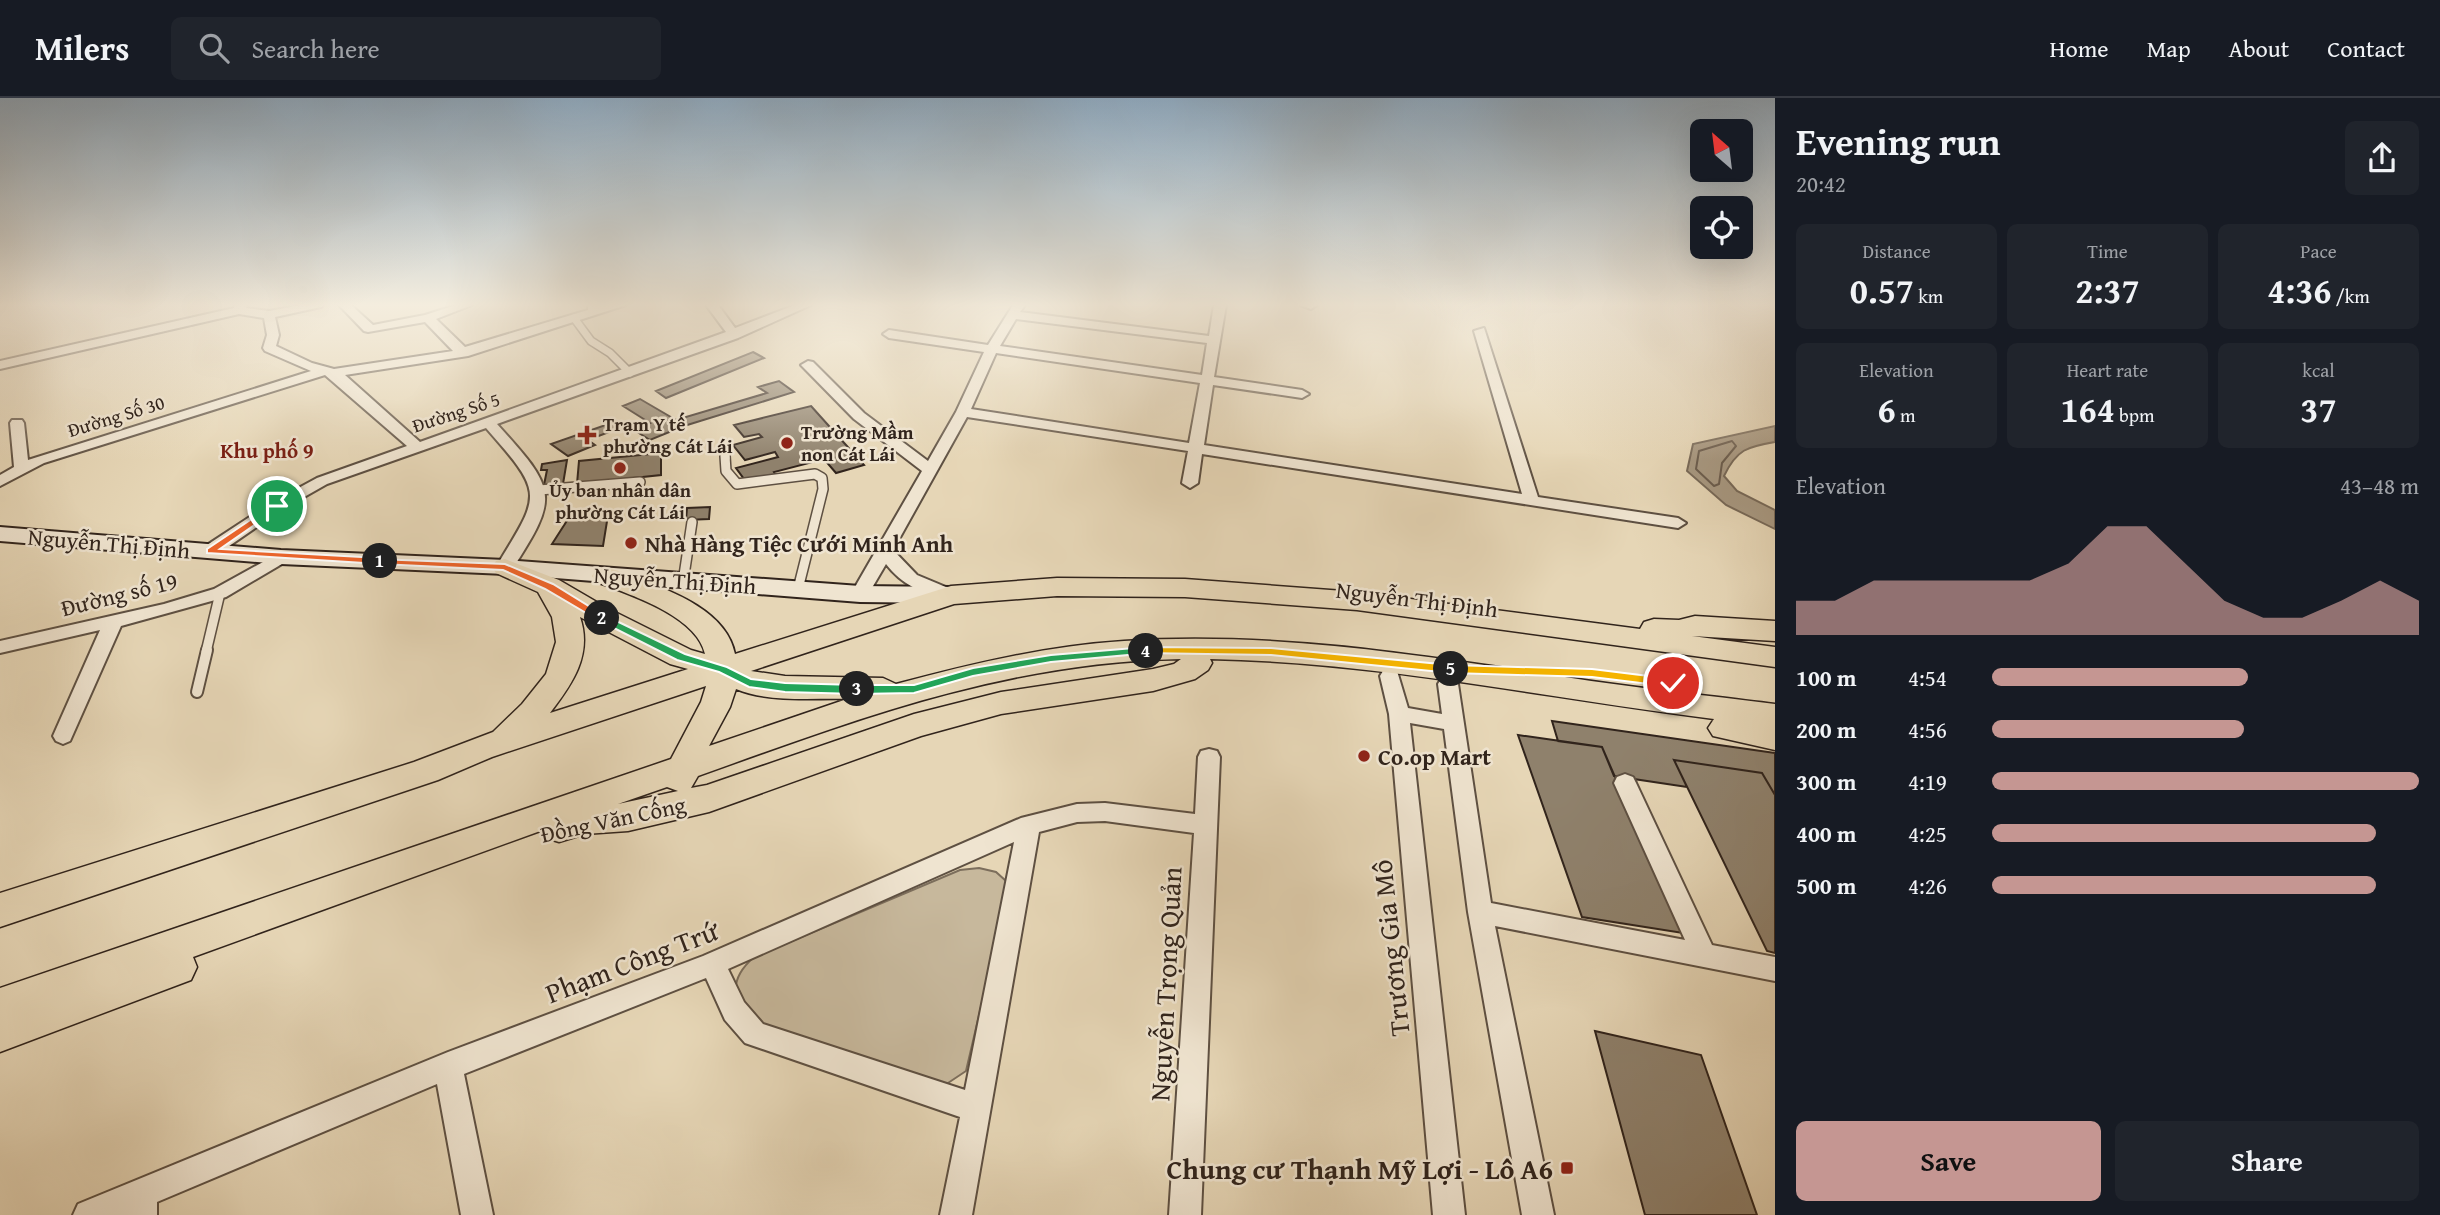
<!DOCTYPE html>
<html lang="en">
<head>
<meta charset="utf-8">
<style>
  body { margin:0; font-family:"Gentium Book Plus",serif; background:#20242c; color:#f1f3f6; height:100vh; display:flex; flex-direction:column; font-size:26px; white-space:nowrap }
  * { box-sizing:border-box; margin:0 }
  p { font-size:23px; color:#9ea1a6 }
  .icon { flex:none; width:38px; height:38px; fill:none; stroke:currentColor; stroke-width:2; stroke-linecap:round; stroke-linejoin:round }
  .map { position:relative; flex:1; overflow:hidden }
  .details { display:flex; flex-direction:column; background:#171b24; width:665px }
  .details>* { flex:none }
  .needle { width:46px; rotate:332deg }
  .buttons { position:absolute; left:1690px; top:21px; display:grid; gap:14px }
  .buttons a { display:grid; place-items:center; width:63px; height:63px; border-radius:10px; background:#171b24; box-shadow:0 7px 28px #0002; font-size:35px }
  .pin { position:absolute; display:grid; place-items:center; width:60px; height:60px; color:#fff; margin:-30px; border:4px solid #fff; border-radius:50%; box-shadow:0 2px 7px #0007 }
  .km { position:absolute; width:35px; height:35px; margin:-18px; border-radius:50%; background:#222; color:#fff; font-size:19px; line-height:35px; text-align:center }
  .round { display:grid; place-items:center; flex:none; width:74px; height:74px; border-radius:10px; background:#20242c }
  .head { display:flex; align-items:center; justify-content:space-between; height:119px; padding:0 21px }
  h1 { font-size:38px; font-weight:700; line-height:52px }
  .metrics { display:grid; grid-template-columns:repeat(3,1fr); gap:10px; height:119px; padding:7px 21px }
  .metrics div { display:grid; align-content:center; border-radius:10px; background:#20242c; text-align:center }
  .metrics b { font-size:35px; font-weight:700 }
  .metrics small { font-size:19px; font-weight:400 }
  .metrics p { font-size:19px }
  .chart { height:196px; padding:14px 21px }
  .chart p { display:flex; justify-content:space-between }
  .chart svg { width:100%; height:126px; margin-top:7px; fill:#c59692; opacity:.7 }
  .primary-button { display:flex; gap:14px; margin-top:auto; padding:14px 21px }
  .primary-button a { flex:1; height:80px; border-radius:10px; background:#c59692; color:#111; font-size:28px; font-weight:700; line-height:80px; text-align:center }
  .primary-button a+a { background:#20242c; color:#f1f3f6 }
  ul { padding:0 21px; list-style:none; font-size:23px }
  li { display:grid; grid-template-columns:112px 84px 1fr; align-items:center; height:52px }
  li i { height:18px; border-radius:9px; background:#c59692 }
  header { display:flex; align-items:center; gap:42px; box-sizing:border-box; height:98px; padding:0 35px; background:#171b24; border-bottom:2px solid #363941 }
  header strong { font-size:33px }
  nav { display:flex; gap:38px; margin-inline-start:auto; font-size:24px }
  .search { width:490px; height:63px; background:#20242c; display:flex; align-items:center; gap:18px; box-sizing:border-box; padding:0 24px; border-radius:10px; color:#9ea1a6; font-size:26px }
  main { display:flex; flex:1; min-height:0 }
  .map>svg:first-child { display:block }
  .green { fill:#c7b89c; stroke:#7c6e5c; stroke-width:2 }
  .water { fill:#a89982; stroke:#786a59; stroke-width:2 }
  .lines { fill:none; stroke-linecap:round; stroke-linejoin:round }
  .shore { stroke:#6c5e4f; stroke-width:2 }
  .building { fill:#8f816c; stroke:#31241c; stroke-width:2 }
  .lane-far2-casing { stroke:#5e5042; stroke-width:10 }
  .lane-far1-casing { stroke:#5e5042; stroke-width:12 }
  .lane-casing { stroke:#5e5042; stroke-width:14 }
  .street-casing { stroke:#5e5042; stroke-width:4 }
  .secondary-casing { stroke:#31241c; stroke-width:4 }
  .primary-casing { stroke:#31241c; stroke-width:3 }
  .lane-far2 { stroke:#efe4d0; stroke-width:7 }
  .lane-far1 { stroke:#efe4d0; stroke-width:9 }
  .lane { stroke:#efe4d0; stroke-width:10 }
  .street { fill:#efe4d0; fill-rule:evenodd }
  .secondary { fill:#efe4d0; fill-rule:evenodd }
  .primary { fill:#e6d6b6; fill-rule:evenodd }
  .split-1 { fill:#f0652b; stroke:#fff; stroke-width:2 }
  .split-2 { fill:#f0652b; stroke:#fff; stroke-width:2 }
  .split-3 { fill:#22a559; stroke:#fff; stroke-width:2 }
  .split-4 { fill:#22a559; stroke:#fff; stroke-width:2 }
  .split-5 { fill:#f5b400; stroke:#fff; stroke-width:2 }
  .split-6 { fill:#f5b400; stroke:#fff; stroke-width:2 }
  .poi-dot { fill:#8f2418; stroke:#efe4d0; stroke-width:2.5 }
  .labels { text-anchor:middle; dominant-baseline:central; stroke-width:5; stroke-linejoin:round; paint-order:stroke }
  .far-street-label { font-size:19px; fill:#31241c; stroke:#efe4d0 }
  .far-poi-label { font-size:19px; font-weight:bold; fill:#31241c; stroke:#efe4d0; text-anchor:start }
  .far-neighbourhood-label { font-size:21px; font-weight:bold; fill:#7a1f14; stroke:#efe4d0 }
  .street-label { font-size:23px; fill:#31241c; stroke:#efe4d0 }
  .poi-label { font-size:23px; font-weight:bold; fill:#31241c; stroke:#efe4d0; text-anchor:start }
  .near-street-label { font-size:28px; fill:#31241c; stroke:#efe4d0 }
  .near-poi-label { font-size:28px; font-weight:bold; fill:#31241c; stroke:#efe4d0; text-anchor:end }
</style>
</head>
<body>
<header>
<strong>Milers</strong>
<div class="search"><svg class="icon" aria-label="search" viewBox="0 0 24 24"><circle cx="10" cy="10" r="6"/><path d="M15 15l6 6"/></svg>Search here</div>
<nav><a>Home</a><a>Map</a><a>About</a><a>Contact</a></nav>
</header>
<main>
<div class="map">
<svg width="1775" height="1117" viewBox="0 0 1775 1117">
  <rect width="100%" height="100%" fill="#e6d6b6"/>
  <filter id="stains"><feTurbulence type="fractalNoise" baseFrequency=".00286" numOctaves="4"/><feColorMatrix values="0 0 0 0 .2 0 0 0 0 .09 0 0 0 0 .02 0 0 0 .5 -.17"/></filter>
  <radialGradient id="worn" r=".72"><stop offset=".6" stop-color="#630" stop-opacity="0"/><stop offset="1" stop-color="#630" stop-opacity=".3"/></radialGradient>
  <!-- green -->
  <path class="green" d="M979 770 996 774 1006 783 1007 797 966 973 939 991 758 939C739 907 721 888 754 859L960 772Z"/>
  <!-- water -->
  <path class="water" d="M1775 328V344C1747 349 1737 351 1724 378L1737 393 1775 412V431L1726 407 1687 373 1693 346Z"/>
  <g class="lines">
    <!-- shore -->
    <path class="shore" d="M1732 343 1736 348 1722 365 1719 386 1714 388 1696 371 1699 353Z"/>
  </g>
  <!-- building -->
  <path class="building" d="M753 254 764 260 666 300 656 293Z
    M779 283 794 294 684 328 650 342 634 332 650 325 623 308 640 301 676 322 767 295 758 289Z
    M811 308 864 367 836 375 824 361 774 374 776 377 747 385 736 370 778 359 775 354 745 362 733 347 762 339 759 336 744 339 734 327Z
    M614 324 622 329 588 342 595 347 568 358 551 346Z
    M661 355V377L577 386 579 363Z
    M567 362 563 386 544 387 547 372H541L542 366Z
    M710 409 709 421 686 422 687 410Z
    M608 417 603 448 552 446 570 418Z
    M1552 623 1775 655V697L1762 675 1674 662 1687 689 1614 678 1602 649 1558 643Z
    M1518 637 1602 649 1683 835 1582 819Z
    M1674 662 1762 675 1775 697V855L1767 853Z
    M1595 933 1701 957 1757 1117H1645Z"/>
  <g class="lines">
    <defs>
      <path id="lane-far2" d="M574 220 591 243 610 255 630 275
        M725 345 726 360"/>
      <path id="lane-far1" d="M725 358 726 373 737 386 815 376 822 380 823 391 798 491
        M539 392 640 384
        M683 484 692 424
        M206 554 220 495"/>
      <path id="lane" d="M197 594 207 552"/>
      <path id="street" d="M235 207H247L246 210 269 213 302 207H323L321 209 275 219 279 237 276 248 312 265 334 271 453 253 425 224 368 234 364 233 339 207H351L373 227 425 217 456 207H472L436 221 465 249 588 212V207H626L468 258 345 277 420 344 726 234 706 207H718L735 230 795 207H811L738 240 497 326C557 392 560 398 511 473L505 474 496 469C541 395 545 397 486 330L327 386 283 411 216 457H204L202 453 204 449 271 405 317 380 407 348 325 277 44 365 0 388V377L14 369 10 325 12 322H22L24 325 28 362 311 273 265 253 263 250 267 237 264 220 239 216 0 271V263L234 210Z
        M1013 207H1025L1020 214 1209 238 1214 207H1226L1214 279 1302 292 1309 296 1302 300 1213 287 1204 347 1522 396 1474 233 1484 230 1538 399 1678 420 1686 425 1678 430 1202 356 1198 385 1190 390 1182 385 1188 353 967 319 893 452 917 477 953 492 956 496 947 502C922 495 902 487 886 466L866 500H854L851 496 922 373 854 321 801 267 808 263 813 264 864 315 928 363 956 314 984 254 889 240 883 236 889 232 988 247ZM1016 221 1207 245 1202 277 1000 248ZM996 255 1200 285 1189 345 971 311Z
        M1300 207H1317L1311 211Z
        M281 454 290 459 287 463 226 499 121 528 70 643 63 646 56 643 53 638 100 532 0 555V543L164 506 214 491Z
        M1390 571 1397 573 1408 610 1442 616 1438 586 1441 581H1455L1458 586 1491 805 1685 842 1614 685 1617 679 1625 676 1633 679 1636 685 1712 847 1775 859V883L1495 828 1554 1117H1522L1468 814 1444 631 1410 625 1465 1117H1433L1389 616 1380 578 1383 573Z
        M1209 651 1217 653 1220 659 1201 1117H1169L1194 735 1105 723 1077 724 1039 734 972 1117H940L960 1019 745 945 725 922 706 880 464 976 493 1117H461L437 986 157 1104V1117H73L78 1106 448 954 703 858 1021 720 1077 706 1105 705 1195 716 1198 659 1201 653ZM1014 744 965 992 763 926 744 904 728 871Z"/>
      <path id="secondary" d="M0 429 281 452 505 462 860 488 951 489 960 492 963 497 960 502 951 505 860 504 505 476 281 466 0 443Z"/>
      <path id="primary" d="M505 461 559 482 607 510 691 552 705 556C697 518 629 496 596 484L592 478 596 472C611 468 625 475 639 481 674 494 727 514 735 556L951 488 1057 480 1185 481 1357 494 1640 531 1644 524 1654 521 1679 522 1695 518 1775 523V543L1692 538 1775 549V569L1357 512 1185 499 1057 498 954 506 751 573 785 578 883 580 896 586C971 566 1046 548 1124 543 1272 533 1420 557 1565 579 1635 590 1705 597 1775 606V652L1713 638 1708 630 1714 621C1546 600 1379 564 1210 561L1212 565 1208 572 1195 581 1153 593 1001 616 921 638 709 714 628 733 585 736 559 744 546 740 543 732 193 859 197 869 191 882 0 954V890L671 661 701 604 706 588 492 659 438 682 0 829V795L414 664 493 634 522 606 546 576 556 544 552 519 538 494 496 475 492 469 496 463ZM580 519 670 566 688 571 550 615C572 586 593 557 580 519ZM1181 561 1174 566 1153 571 1001 594 914 616 707 687 691 690 698 678C860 620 1007 564 1181 561ZM736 591C769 605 812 600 847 601L709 648 730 609ZM667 689 678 693 618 706Z"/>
    </defs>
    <!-- lane-far2 casing -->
    <use href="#lane-far2" class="lane-far2-casing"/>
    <!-- lane-far1 casing -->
    <use href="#lane-far1" class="lane-far1-casing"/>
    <!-- lane casing -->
    <use href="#lane" class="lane-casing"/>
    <!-- street casing -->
    <use href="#street" class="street-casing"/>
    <!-- secondary casing -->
    <use href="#secondary" class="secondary-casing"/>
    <!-- primary casing -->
    <use href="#primary" class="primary-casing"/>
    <!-- lane-far2 -->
    <use href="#lane-far2" class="lane-far2"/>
    <!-- lane-far1 -->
    <use href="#lane-far1" class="lane-far1"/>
    <!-- lane -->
    <use href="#lane" class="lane"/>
    <!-- street -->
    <use href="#street" class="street"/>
    <!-- secondary -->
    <use href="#secondary" class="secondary"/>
    <!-- primary -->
    <use href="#primary" class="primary"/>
  </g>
  <!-- sky -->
  <linearGradient id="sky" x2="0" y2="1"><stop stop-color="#8ea9bf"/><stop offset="0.57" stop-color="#f4edde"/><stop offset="1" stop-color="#f4edde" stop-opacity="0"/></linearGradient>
  <rect width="1775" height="363" fill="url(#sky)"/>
  <!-- split-1 -->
  <path class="split-1" d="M274 406 282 408 220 451 380 460 385 463 380 466 207 455V451Z"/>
  <!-- split-2 -->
  <path class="split-2" d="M376 461 505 466 553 486 608 520 598 522 545 491 503 472 380 466 376 465Z"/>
  <!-- split-3 -->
  <path class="split-3" d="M602 516 685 556 727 569 751 581 785 585 857 587 863 591 857 596 785 594 749 589 719 574 677 562 598 522 597 520Z"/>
  <!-- split-4 -->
  <path class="split-4" d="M1146 549 1150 550V555L1051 564 973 578 914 595 857 596 851 591 857 587H914L973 570 1051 557Z"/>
  <!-- split-5 -->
  <path class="split-5" d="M1146 549 1271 550 1451 567 1456 571 1451 575 1271 557 1142 555V550Z"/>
  <!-- split-6 -->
  <path class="split-6" d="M1451 567 1592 571 1673 581 1679 585 1673 589 1592 579 1451 575 1445 571Z"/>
  <!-- markers -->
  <g class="poi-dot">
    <path d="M583.5 326.5h7v7h7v7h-7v7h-7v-7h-7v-7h7z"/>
    <circle cx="787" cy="345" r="7"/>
    <circle cx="620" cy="370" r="7"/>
    <circle cx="631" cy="445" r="7"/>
    <circle cx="1364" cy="658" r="7"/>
    <rect x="1560" y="1063" width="14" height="14" rx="3.5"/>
  </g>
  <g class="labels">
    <!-- far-street labels -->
    <g class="far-street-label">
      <text transform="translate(456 314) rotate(-18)">Đường Số 5</text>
      <text transform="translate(116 318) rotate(-17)">Đường Số 30</text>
    </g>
    <!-- far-poi labels -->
    <g class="far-poi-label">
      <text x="603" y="326">Trạm Y tế<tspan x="603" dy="22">phường Cát Lái</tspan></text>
      <text x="801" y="334">Trường Mầm<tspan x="801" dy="22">non Cát Lái</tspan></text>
      <text x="620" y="392" text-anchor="middle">Ủy ban nhân dân<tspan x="620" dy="22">phường Cát Lái</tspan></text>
    </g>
    <!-- far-neighbourhood labels -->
    <g class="far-neighbourhood-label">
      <text x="267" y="352">Khu phố 9</text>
    </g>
    <!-- street labels -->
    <g class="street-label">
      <text transform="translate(109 445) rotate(5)">Nguyễn Thị Định</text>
      <text transform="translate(675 482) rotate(4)">Nguyễn Thị Định</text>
      <text transform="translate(119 496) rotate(-14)">Đường số 19</text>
      <text transform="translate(1417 501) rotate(7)">Nguyễn Thị Định</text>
      <text transform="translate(613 721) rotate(-12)">Đồng Văn Cống</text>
    </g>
    <!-- poi labels -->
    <g class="poi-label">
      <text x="645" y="445">Nhà Hàng Tiệc Cưới Minh Anh</text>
      <text x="1378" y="658">Co.op Mart</text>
    </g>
    <!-- near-street labels -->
    <g class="near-street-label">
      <text transform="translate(1390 850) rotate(-96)">Trương Gia Mô</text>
      <text transform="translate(632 863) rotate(-21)">Phạm Công Trứ</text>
      <text transform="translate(1165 886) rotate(-87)">Nguyễn Trọng Quản</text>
    </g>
    <!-- near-poi labels -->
    <g class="near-poi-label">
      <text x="1553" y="1070">Chung cư Thạnh Mỹ Lợi - Lô A6</text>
    </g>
  </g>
  <rect width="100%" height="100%" filter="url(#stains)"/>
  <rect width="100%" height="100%" fill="url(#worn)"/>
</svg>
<div class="buttons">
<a><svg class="needle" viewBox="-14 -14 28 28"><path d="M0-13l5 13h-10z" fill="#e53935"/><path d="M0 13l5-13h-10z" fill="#9ea1a6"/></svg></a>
<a><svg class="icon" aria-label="locate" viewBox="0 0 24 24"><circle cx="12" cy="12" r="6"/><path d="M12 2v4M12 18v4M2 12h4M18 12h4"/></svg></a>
</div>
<div class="pin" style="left:277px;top:408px;background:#1e9e55"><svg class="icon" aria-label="arrive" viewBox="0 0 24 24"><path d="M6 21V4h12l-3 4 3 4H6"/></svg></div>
<div class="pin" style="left:1673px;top:585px;background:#d93025"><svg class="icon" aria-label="check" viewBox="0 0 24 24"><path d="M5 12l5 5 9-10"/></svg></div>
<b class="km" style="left:380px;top:463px">1</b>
<b class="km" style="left:602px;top:520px">2</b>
<b class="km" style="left:857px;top:591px">3</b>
<b class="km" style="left:1146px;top:553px">4</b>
<b class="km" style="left:1451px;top:571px">5</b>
</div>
<section class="details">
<div class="head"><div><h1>Evening run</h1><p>20:42</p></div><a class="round"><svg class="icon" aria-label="share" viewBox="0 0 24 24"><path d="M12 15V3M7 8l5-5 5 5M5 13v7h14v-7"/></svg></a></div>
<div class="metrics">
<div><p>Distance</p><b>0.57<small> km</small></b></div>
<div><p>Time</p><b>2:37</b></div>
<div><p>Pace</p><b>4:36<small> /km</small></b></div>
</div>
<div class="metrics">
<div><p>Elevation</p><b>6<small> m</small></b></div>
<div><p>Heart rate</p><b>164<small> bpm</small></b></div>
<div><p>kcal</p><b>37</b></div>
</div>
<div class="chart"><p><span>Elevation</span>43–48 m</p>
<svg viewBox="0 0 160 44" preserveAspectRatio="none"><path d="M0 44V32L10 32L20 25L30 25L40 25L50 25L60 25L70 19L80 6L90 6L100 19L110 32L120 38L130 38L140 32L150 25L160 32V44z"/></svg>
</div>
<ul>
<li><b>100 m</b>4:54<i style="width:60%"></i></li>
<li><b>200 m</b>4:56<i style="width:59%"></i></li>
<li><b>300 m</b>4:19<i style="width:100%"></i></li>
<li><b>400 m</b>4:25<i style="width:90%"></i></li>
<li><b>500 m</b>4:26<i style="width:90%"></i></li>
</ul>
<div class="primary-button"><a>Save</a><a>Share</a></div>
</section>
</main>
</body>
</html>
